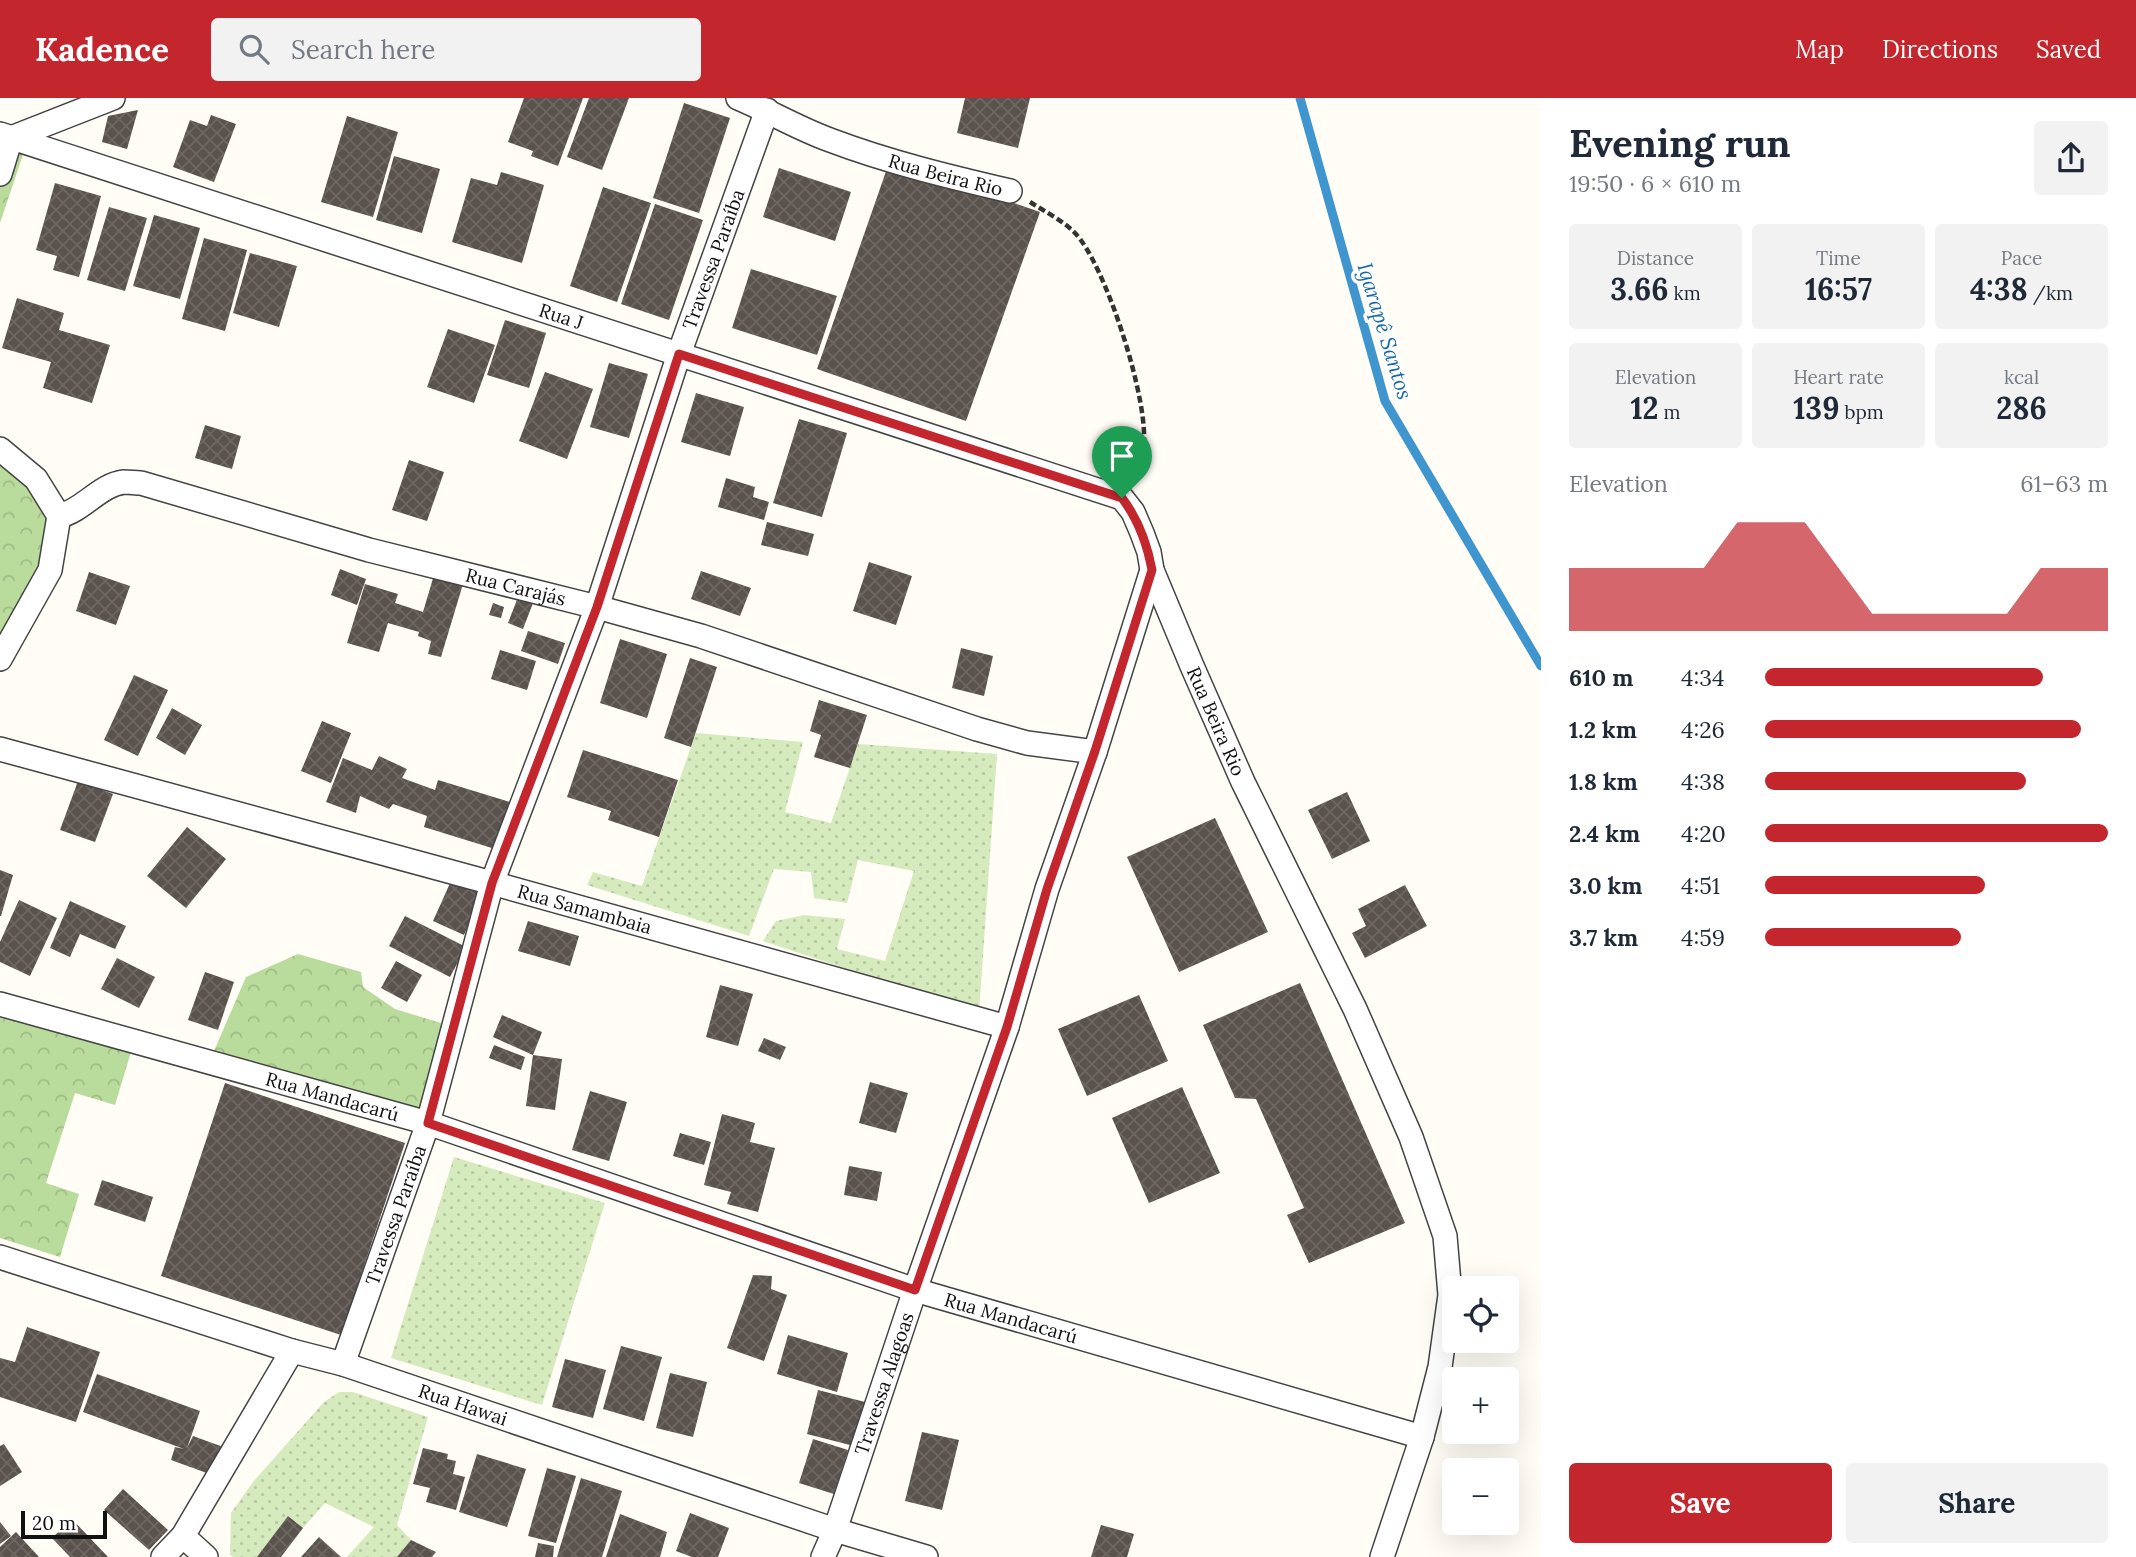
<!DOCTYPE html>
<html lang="en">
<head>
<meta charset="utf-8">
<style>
  body { margin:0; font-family:Lora,serif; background:#f2f2f3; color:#1f2937; height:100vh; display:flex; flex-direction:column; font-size:26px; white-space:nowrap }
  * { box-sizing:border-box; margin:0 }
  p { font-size:23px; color:#747a83 }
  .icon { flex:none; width:38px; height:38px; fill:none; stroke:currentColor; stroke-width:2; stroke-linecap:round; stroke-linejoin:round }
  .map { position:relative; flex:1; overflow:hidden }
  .sheet { display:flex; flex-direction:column; background:#fff; width:595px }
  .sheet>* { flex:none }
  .controls { position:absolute; left:1442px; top:1178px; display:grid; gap:14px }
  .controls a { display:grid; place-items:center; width:77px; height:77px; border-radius:7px; background:#fff; box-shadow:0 7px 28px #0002; font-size:35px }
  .scale { position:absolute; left:21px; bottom:18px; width:86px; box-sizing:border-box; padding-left:7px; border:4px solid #111; border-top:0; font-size:19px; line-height:24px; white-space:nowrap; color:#111; -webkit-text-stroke:5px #fff; paint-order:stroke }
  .pin { position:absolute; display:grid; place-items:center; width:60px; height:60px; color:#fff; margin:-72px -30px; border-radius:50% 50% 50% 0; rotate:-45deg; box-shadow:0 0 7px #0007 }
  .pin .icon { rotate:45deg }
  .round { display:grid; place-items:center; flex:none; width:74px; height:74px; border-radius:7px; background:#f2f2f3 }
  .summary { display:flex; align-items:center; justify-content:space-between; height:119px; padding:0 28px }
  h1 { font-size:38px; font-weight:700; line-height:52px }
  .metrics { display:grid; grid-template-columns:repeat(3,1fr); gap:10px; height:119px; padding:7px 28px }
  .metrics div { display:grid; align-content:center; border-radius:7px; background:#f2f2f3; text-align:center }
  .metrics b { font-size:30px; font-weight:700 }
  .metrics small { font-size:19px; font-weight:400 }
  .metrics p { font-size:19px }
  .chart { height:196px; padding:14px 28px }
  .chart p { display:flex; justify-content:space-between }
  .chart svg { width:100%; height:126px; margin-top:7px; fill:#c4262e; opacity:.7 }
  .button { display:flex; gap:14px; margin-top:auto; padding:14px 28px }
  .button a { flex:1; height:80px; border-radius:7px; background:#c4262e; color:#fff; font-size:28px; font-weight:700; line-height:80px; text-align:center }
  .button a+a { background:#f2f2f3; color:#1f2937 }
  ul { padding:0 28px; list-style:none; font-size:23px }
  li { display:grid; grid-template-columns:112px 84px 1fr; align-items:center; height:52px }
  li i { height:18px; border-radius:9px; background:#c4262e }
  header { display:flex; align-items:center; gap:42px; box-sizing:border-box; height:98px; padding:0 35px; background:#c4262e; color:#fff }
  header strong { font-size:33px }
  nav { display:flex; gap:38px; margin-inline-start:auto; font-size:24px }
  .search { width:490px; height:63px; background:#f2f2f3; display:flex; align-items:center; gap:18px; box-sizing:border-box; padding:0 24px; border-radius:7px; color:#747a83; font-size:26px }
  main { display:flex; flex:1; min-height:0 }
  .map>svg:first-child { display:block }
  .grass { fill:url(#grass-dots) }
  .forest { fill:url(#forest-crowns) }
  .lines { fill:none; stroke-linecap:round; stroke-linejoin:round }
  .stream { stroke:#3f96cf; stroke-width:9 }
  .building { fill:url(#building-cross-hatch) }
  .minor-casing { stroke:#444; stroke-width:26 }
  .path { stroke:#333; stroke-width:4.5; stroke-dasharray:7 3.5; stroke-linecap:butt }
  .minor { stroke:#fff; stroke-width:23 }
  .route-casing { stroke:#fff; stroke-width:14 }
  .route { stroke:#c4262e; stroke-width:9 }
  .labels { text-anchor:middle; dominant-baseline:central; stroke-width:7; stroke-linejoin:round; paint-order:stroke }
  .street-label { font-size:19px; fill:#111; stroke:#fff }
  .water-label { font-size:21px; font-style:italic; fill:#1768a6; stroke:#fff }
</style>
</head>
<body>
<header>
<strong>Kadence</strong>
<div class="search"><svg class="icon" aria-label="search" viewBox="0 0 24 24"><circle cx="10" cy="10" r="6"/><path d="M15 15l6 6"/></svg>Search here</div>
<nav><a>Map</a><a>Directions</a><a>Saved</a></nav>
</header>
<main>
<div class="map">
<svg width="1541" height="1459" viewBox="0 0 1541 1459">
  <defs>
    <pattern id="grass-dots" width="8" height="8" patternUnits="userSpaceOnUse" patternTransform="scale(1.75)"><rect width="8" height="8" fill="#d5ebbd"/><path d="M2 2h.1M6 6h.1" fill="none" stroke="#b6c8a1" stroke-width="1.8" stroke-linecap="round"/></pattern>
    <pattern id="forest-crowns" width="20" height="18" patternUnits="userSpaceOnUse" patternTransform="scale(1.75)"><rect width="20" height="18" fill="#b9dc9c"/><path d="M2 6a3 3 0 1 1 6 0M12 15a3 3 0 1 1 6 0" fill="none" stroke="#9ebc85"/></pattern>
    <pattern id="building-cross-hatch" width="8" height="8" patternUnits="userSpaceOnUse" patternTransform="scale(1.75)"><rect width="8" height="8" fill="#5a524d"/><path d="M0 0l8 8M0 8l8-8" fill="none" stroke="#6d6662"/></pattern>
  </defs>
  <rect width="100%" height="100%" fill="#fffdf5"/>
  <!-- grass -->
  <path class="grass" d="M696 635 803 644 785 714 831 725 858 646 997 656 979 915 763 843 776 823 804 817 845 821 837 851 885 863 914 773 858 762 847 805 814 800 811 774 774 771 749 838 587 787 593 774 642 788Z
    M454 1059 605 1105 542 1307 391 1260Z
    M339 1294H353L428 1319 397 1427 411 1442 397 1459H347L374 1429 325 1405 303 1430 288 1419 257 1459H234L230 1457 231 1415 253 1384 324 1304Z"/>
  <!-- forest -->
  <path class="forest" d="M0 37 27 45 0 125Z
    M0 363 31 386 52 420 40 474 0 558Z
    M298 856 361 874 363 889 395 911 454 929 429 1019 211 960 246 879Z
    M0 914 131 954 115 1007 75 995 46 1085 79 1096 60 1159 0 1140Z"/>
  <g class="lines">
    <!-- stream -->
    <path class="stream" d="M1300 0 1385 303 1541 568"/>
  </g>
  <!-- building -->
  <path class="building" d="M524 0H583L558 68 531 58 533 53 508 44Z
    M589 0H629L602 72 567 59Z
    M965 0H1030L1018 50 957 35Z
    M684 5 730 20 699 115 653 100Z
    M138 12 127 51 102 44 108 18Z
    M211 17 236 26 214 84 173 69 190 22 207 28Z
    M347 18 398 34 373 119 321 104Z
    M394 58 440 71 422 135 376 122Z
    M890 62 1040 114 966 323 817 271Z
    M779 70 851 94 835 143 763 119Z
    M501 74 544 87 522 165 452 144 471 80 497 87Z
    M55 85 101 98 79 179 53 172 57 158 36 152Z
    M603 89 651 105 617 204 570 188Z
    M655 106 703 122 669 222 621 206Z
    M109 109 147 120 125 193 87 182Z
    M154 117 200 130 180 201 133 188Z
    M204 140 247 152 225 233 182 221Z
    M250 155 297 168 279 229 233 215Z
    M751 171 837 198 817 257 732 230Z
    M17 200 64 215 59 232 110 247 92 305 43 290 51 264 2 250Z
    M505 222 546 235 529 290 487 277Z
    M448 231 495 247 474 305 427 289Z
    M609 265 648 276 629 340 590 329Z
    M545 274 593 291 567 361 519 343Z
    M696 295 744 309 730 358 681 344Z
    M799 321 847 335 822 419 773 405Z
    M205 327 241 338 232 371 195 360Z
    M409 362 444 374 427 423 392 412Z
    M726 380 755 389 753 399 769 404 764 422 718 409Z
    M767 424 814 436 808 458 761 447Z
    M869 464 912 478 896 527 853 513Z
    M340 471 366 481 357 507 331 497Z
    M701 473 751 490 740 518 691 501Z
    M89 474 130 488 116 527 76 513Z
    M434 477 463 486 441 559 428 556 431 543 418 538 419 534 388 525 379 554 347 545 365 486 398 496 395 505 423 514Z
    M518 499 533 505 523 531 508 525Z
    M493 505 504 509 501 520 489 517Z
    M528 533 565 545 558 566 521 553Z
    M620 541 667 556 647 620 600 605Z
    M961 550 993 558 984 598 952 590Z
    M500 552 536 563 527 592 491 581Z
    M690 560 717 569 691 649 664 640Z
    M134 577 168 592 138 658 104 642Z
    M819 602 867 617 850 670 814 659 821 637 810 633Z
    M172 610 202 627 185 657 156 640Z
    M322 623 351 635 331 685 301 673Z
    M583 652 678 682 659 739 608 722 611 713 567 699Z
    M379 658 407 671 402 680 435 692 438 682 510 704 495 751 424 729 427 718 393 706 389 711 360 698 356 715 326 704 343 660 372 672Z
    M78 683 113 696 95 744 60 732Z
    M1347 694 1370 743 1332 761 1308 712Z
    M1215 720 1268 834 1179 874 1127 759Z
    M187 729 226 761 186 810 147 778Z
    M0 772 13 777 1 818H0Z
    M451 783 482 796 464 837 433 823Z
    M1405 787 1427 828 1365 860 1352 835 1366 828 1358 811Z
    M19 802 57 820 30 878 0 864V844Z
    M70 803 126 828 115 851 80 836 70 859 50 850Z
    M405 818 466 849 450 879 389 848Z
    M528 823 579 838 570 868 518 853Z
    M117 860 155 879 139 910 101 891Z
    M396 863 422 877 407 904 381 890Z
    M205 874 234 884 218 932 188 922Z
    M1300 885 1405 1125 1309 1165 1287 1117 1304 1110 1256 1001 1235 1000 1203 927Z
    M720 887 753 896 738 948 706 939Z
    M1139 897 1168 963 1087 998 1058 931Z
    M502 917 542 934 533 957 493 939Z
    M764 940 786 949 780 962 758 953Z
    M494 947 525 959 521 972 489 960Z
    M533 957 562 961 555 1012 526 1008Z
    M870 984 908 995 896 1035 859 1025Z
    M225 985 405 1045 341 1237 161 1178Z
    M1182 989 1220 1075 1149 1105 1112 1020Z
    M590 993 627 1004 609 1063 572 1052Z
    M722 1016 755 1025 750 1044 775 1050 758 1114 727 1106 731 1094 704 1087Z
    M680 1035 711 1044 704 1067 673 1058Z
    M849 1068 882 1074 877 1103 844 1097Z
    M102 1082 153 1099 145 1124 94 1107Z
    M753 1177 772 1178 771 1191 787 1197 764 1263 727 1250Z
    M27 1229 100 1254 76 1324 0 1299V1260L15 1264Z
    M788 1237 848 1255 837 1294 777 1276Z
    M621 1248 662 1259 644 1323 603 1311Z
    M565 1261 606 1272 593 1320 552 1309Z
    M670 1275 707 1284 693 1339 656 1330Z
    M97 1276 200 1313 187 1350 193 1338 226 1350 215 1378 171 1362 175 1349 184 1351 83 1314Z
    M818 1292 865 1304 854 1348 807 1336Z
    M922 1334 959 1342 942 1412 905 1403Z
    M813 1341 848 1352 834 1396 799 1385Z
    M4 1346 22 1374 0 1388V1348Z
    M423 1350 448 1356 447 1361 456 1363 453 1376 465 1379 456 1412 426 1404 430 1390 413 1386Z
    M477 1356 526 1371 507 1429 459 1414Z
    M547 1370 576 1378 556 1445 528 1438Z
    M581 1380 622 1393 602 1459H557Z
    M123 1391 168 1432 149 1452 104 1412Z
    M690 1415 729 1430 718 1459H692L676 1453Z
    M620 1416 667 1434 660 1459H606Z
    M288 1418 303 1430 281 1459H257Z
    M72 1421 108 1459H70L52 1440Z
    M0 1424 11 1438 0 1446Z
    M1101 1427 1134 1436 1127 1459H1091Z
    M16 1434 39 1459H0V1449Z
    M319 1439 341 1459H301Z
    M411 1442 436 1454 432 1459H397Z
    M538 1445 554 1448 553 1459H535Z"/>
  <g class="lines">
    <defs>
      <g id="minor">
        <path id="s1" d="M738 0C769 13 799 31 830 42 888 64 950 79 1010 93"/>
        <path id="s2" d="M0 36 1122 400 1133 414 1142 435 1149 454 1152 472 1192 568 1243 684 1355 911 1411 1039 1445 1138 1450 1197 1440 1269 1422 1339 1382 1459"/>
        <path d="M0 76 11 40 113 0"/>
        <path d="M0 351 36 381 59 418 50 472 0 561"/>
        <path id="s3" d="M59 418C83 413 99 387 124 384 129 384 136 385 141 385L369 452 597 509 701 538 977 631 1027 645 1095 654"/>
        <path id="s4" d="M0 651 492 785 1007 929"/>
        <path id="s5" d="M0 906 428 1025 915 1192 1422 1339"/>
        <path id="s6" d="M0 1159 292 1253 343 1266 835 1432 926 1459"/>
        <path id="s7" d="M343 1266 428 1025 492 785 597 509 679 256 767 12"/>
        <path d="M183 1438 206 1459"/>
        <path d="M163 1459 183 1438 292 1253"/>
        <path id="s8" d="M823 1459 835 1432 915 1192 1007 929 1047 791 1095 654 1152 472"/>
      </g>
    </defs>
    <!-- minor casing -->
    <use href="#minor" class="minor-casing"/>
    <!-- path -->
    <path class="path" d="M1030 104C1044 113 1062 122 1074 134 1105 164 1152 310 1143 352 1141 361 1135 368 1130 376"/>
    <!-- minor -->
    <use href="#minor" class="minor"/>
  </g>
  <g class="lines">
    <defs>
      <path id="route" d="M679 256 1122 400C1138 421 1147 445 1152 472L1095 653 1047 791 1007 929 915 1192 428 1025 492 785 597 509Z"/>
    </defs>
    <!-- route casing -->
    <use href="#route" class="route-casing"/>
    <!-- route -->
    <use href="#route" class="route"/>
  </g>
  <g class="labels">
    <!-- street labels -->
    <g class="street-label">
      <text stroke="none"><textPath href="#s1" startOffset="222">Rua Beira Rio</textPath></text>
      <text stroke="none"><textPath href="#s7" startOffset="1166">Travessa Paraíba</textPath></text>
      <text stroke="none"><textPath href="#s2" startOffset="590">Rua J</textPath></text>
      <text stroke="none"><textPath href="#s3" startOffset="480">Rua Carajás</textPath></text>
      <text stroke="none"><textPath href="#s2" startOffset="1423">Rua Beira Rio</textPath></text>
      <text stroke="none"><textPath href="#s4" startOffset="606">Rua Samambaia</textPath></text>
      <text stroke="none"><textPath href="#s5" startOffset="345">Rua Mandacarú</textPath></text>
      <text stroke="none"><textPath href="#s7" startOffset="158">Travessa Paraíba</textPath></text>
      <text stroke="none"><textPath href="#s5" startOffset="1059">Rua Mandacarú</textPath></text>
      <text stroke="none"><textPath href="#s8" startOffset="184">Travessa Alagoas</textPath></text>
      <text stroke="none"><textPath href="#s6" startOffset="486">Rua Hawai</textPath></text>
    </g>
    <!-- water labels -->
    <g class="water-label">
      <text transform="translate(1385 233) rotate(73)">Igarapê Santos</text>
    </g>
  </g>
</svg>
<div class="controls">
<a><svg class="icon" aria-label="locate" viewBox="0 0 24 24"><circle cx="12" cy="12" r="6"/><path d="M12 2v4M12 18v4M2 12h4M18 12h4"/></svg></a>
<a>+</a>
<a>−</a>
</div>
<div class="scale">20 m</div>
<div class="pin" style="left:1122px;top:400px;background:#1e9e55"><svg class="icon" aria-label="arrive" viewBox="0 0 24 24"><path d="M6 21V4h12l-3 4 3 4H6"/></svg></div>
</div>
<section class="sheet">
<div class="summary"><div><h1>Evening run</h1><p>19:50 · 6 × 610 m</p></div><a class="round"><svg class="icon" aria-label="share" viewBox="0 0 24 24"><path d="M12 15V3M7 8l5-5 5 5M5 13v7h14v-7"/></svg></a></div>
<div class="metrics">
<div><p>Distance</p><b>3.66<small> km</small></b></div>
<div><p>Time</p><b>16:57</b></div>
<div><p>Pace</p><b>4:38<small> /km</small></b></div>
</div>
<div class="metrics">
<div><p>Elevation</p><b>12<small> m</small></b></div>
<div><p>Heart rate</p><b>139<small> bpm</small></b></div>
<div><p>kcal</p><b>286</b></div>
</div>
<div class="chart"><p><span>Elevation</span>61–63 m</p>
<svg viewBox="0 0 160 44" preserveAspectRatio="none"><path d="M0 44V22L10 22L20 22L30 22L40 22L50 6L60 6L70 6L80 22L90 38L100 38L110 38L120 38L130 38L140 22L150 22L160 22V44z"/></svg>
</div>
<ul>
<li><b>610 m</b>4:34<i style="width:81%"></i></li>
<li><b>1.2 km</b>4:26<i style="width:92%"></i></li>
<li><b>1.8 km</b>4:38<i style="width:76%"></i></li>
<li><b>2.4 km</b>4:20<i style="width:100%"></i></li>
<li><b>3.0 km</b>4:51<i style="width:64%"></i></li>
<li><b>3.7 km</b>4:59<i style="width:57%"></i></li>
</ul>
<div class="button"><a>Save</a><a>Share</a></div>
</section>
</main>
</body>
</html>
